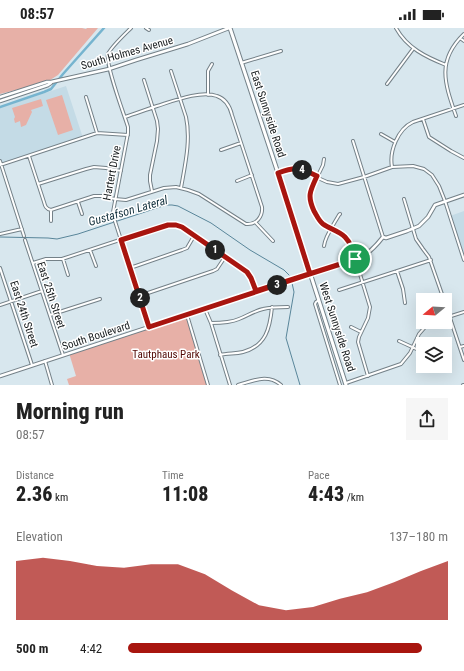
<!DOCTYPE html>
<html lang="en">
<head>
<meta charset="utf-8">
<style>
  body { margin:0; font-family:"Roboto Condensed",sans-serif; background:#f6f6f6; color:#222; height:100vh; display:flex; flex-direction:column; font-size:15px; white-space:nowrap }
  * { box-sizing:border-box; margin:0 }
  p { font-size:13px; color:#767676 }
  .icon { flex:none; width:22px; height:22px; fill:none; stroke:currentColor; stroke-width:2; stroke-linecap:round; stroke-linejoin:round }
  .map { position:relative; height:357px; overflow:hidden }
  .sheet { display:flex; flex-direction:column; background:#fff; flex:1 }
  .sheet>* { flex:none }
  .needle { width:26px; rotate:252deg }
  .tools { position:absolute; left:416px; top:265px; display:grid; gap:8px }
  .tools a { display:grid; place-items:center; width:36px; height:36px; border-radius:0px; background:#fff; box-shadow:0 4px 16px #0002; font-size:20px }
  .pin { position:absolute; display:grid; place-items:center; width:34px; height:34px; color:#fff; margin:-17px; border:2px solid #fff; border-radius:50%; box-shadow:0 1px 4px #0007 }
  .km { position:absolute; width:20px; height:20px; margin:-10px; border-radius:50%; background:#222; color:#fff; font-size:11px; line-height:20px; text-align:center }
  .round { display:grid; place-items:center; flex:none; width:42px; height:42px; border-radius:0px; background:#f6f6f6 }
  .overview { display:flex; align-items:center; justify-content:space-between; height:68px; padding:0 16px }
  h1 { font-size:22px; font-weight:800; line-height:30px }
  .figures { display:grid; grid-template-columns:repeat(3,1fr); gap:6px; height:68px; padding:4px 16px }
  .figures div { display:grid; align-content:center }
  .figures b { font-size:20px; font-weight:800 }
  .figures small { font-size:11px; font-weight:400 }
  .figures p { font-size:11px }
  .chart { height:112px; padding:8px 16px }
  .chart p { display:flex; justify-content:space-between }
  .chart svg { width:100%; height:72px; margin-top:4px; fill:#a8150f; opacity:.7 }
  ul { padding:0 16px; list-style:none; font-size:13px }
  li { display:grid; grid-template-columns:64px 48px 1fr; align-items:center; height:30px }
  li i { height:10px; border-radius:5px; background:#a8150f }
  .status { display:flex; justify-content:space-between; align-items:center; height:28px; padding:0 20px; background:#fff; direction:ltr }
  .status svg { height:11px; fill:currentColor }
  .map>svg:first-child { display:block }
  .built { fill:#c4dbe6 }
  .green { fill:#e7b0a7 }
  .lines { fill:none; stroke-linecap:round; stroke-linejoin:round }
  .stream { stroke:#59869a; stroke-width:1 }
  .canal { stroke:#76b4cf; stroke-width:2.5 }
  .street-casing { stroke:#748188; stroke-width:4 }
  .secondary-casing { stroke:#748188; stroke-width:4.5 }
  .primary-casing { stroke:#748188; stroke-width:5 }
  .street { stroke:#fff; stroke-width:2 }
  .secondary { stroke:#fff; stroke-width:2.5 }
  .primary { stroke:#fff; stroke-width:3 }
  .route-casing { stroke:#fff; stroke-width:8 }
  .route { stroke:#a8150f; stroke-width:5 }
  .labels { text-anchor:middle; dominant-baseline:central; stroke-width:3; stroke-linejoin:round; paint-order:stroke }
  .street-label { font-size:11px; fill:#161b1d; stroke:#fff }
  .park-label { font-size:11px; fill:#520905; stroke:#fff }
  .water-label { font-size:12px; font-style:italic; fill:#14323e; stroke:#fff }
</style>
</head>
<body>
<div class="status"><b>08:57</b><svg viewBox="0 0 49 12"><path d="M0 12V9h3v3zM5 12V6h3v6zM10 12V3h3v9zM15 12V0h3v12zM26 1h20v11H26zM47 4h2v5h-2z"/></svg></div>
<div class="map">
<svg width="464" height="357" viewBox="0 0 464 357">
  <rect width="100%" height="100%" fill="#d8e7ee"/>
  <!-- built -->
  <path class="built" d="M66 58 83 110 1 137 0 133V80Z
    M464 183V231L450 188Z"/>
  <!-- green -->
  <path class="green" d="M0 0H82L86 1 87 0H98L58 47 47 54 0 66Z
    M62 67 73 102 58 107 46 72Z
    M41 71 43 78 31 82 32 84 26 97 21 99 20 93 15 95 14 91 15 89 12 80Z
    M187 287 208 357H69L67 351 76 348 69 325Z"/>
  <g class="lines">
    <!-- stream -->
    <path class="stream" d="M0 209 48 210 57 211 78 206 166 177H172L178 178 211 195 250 222 284 242 289 247
      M292 255 294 264 286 310 300 357"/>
    <!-- canal -->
    <path class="canal" d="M0 79 44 64 51 61 63 46 104 0"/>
    <defs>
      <path id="street" d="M131 0C125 6 111 19 108 26 105 36 124 86 128 99V105L113 184V187L149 299
        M146 0 149 2
        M396 0C407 20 426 29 446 37
        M460 10 464 13
        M241 35 281 23
        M171 43 186 89C191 112 185 137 181 160
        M144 52 157 93 158 101 157 113 150 147V153L152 163
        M387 56 413 21
        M208 67V43L212 36
        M86 69 97 105
        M456 88C445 56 436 33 464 6
        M423 91 429 109 451 123 464 130
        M381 106 395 114
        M353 113 383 209
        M221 122 241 115
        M29 128 44 174C45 178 46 181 51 182L94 168H102L115 171 126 172 164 160 176 159 188 162 199 166 246 196C256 197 263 189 262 179L232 87C230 79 226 71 217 68 201 62 173 73 157 78 146 82 136 85 125 89
        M324 131 323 137 311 162 310 171 312 178 320 193 331 201 344 208 347 211 352 220 370 279 368 290 359 309 358 314 368 348
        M0 133 24 208
        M0 137 97 105 128 107
        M392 139C389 123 398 101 413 94L464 77
        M278 145 293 141H298L327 154 338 156 364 149 392 139 413 138 424 141 432 147 439 158 445 173 464 232
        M237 153 252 147
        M38 156 86 141 94 139 106 140 121 143
        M404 171 416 211 423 221 429 229 444 272
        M78 174 82 186
        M51 182V193
        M256 195 273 213
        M0 206 22 201
        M25 212 63 327
        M324 218C325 208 334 196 339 187L340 186
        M90 222 96 238
        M63 231 68 247
        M33 235 46 231H62L159 199C169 197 176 196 185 201L247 244 251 250 256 263
        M0 240 32 337
        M130 240 182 222 187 220 194 208
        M397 243 403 261 405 275
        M339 262 431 232
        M139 268 213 243 217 241 225 229
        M319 272 316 274 315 276 340 357
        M445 275 464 332
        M0 277 42 263
        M205 281 211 295 230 357
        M50 287 100 271
        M187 287 208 357
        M445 290 464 284
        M211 295C220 295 230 295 239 291 247 288 254 283 263 281 271 279 280 279 288 279
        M351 299 361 304
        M399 313 423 324
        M460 319 464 318
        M220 327C228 325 235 326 243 324 266 318 270 300 272 279
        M45 333 52 357
        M346 355 401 336 410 325 419 306 426 298 434 294
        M238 357C253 353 268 345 281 357
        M463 357H464"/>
      <path id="secondary" d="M0 69 47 54H51L109 41 136 32 188 16 229 0
        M0 73 48 57 51 55
        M0 348 359 230C369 226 376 218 383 209L386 210 407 203 419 198 428 189 435 177 464 167"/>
      <path id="primary" d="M230 0 278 145 346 357"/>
    </defs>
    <!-- street casing -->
    <use href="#street" class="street-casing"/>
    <!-- secondary casing -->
    <use href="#secondary" class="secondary-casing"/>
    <!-- primary casing -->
    <use href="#primary" class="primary-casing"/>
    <!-- street -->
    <use href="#street" class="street"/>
    <!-- secondary -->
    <use href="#secondary" class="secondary"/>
    <!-- primary -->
    <use href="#primary" class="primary"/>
  </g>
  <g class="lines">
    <defs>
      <path id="route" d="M355 231 350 233 256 263 251 250 247 244 182 199 176 197H168L121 212 149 299 310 246 278 145C297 138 300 140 317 148 310 163 307 168 314 183 317 188 319 193 323 196 330 201 339 203 345 209 351 215 353 223 355 231"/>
    </defs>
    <!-- route casing -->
    <use href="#route" class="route-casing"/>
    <!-- route -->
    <use href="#route" class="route"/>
  </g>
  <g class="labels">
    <!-- street labels -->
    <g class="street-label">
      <text transform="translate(127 25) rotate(-16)">South Holmes Avenue</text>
      <text transform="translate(268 86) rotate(72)">East Sunnyside Road</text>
      <text transform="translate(112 145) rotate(-79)">Hartert Drive</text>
      <text transform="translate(51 267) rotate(72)">East 25th Street</text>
      <text transform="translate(24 286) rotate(72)">East 24th Street</text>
      <text transform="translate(337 299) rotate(72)">West Sunnyside Road</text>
      <text transform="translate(96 308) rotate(-18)">South Boulevard</text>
    </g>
    <!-- park labels -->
    <g class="park-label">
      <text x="166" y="326">Tautphaus Park</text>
    </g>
    <!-- water labels -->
    <g class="water-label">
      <text transform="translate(128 183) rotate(-16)">Gustafson Lateral</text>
    </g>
  </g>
</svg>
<div class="tools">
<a><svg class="needle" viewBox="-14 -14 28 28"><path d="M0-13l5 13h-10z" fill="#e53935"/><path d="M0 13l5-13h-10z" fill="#767676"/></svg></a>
<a><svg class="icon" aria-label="layers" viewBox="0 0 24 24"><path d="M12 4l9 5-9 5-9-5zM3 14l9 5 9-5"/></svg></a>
</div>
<div class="pin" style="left:355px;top:231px;background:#1e9e55"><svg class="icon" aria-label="arrive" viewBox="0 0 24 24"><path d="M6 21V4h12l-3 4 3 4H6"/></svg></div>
<b class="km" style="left:215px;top:222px">1</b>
<b class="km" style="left:140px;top:270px">2</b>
<b class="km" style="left:277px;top:257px">3</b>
<b class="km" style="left:302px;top:142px">4</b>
</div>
<section class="sheet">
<div class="overview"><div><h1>Morning run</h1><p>08:57</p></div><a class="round"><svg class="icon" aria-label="share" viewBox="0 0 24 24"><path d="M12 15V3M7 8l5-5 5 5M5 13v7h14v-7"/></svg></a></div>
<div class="figures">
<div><p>Distance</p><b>2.36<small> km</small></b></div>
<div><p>Time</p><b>11:08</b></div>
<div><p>Pace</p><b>4:43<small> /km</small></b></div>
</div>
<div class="chart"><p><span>Elevation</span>137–180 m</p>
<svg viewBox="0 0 160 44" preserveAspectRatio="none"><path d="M0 44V8L10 6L20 8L30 11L40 12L50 10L60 10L70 16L80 26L90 35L100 38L110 36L120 31L130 27L140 21L150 14L160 8V44z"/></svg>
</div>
<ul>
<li><b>500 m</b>4:42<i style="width:92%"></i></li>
</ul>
</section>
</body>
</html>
